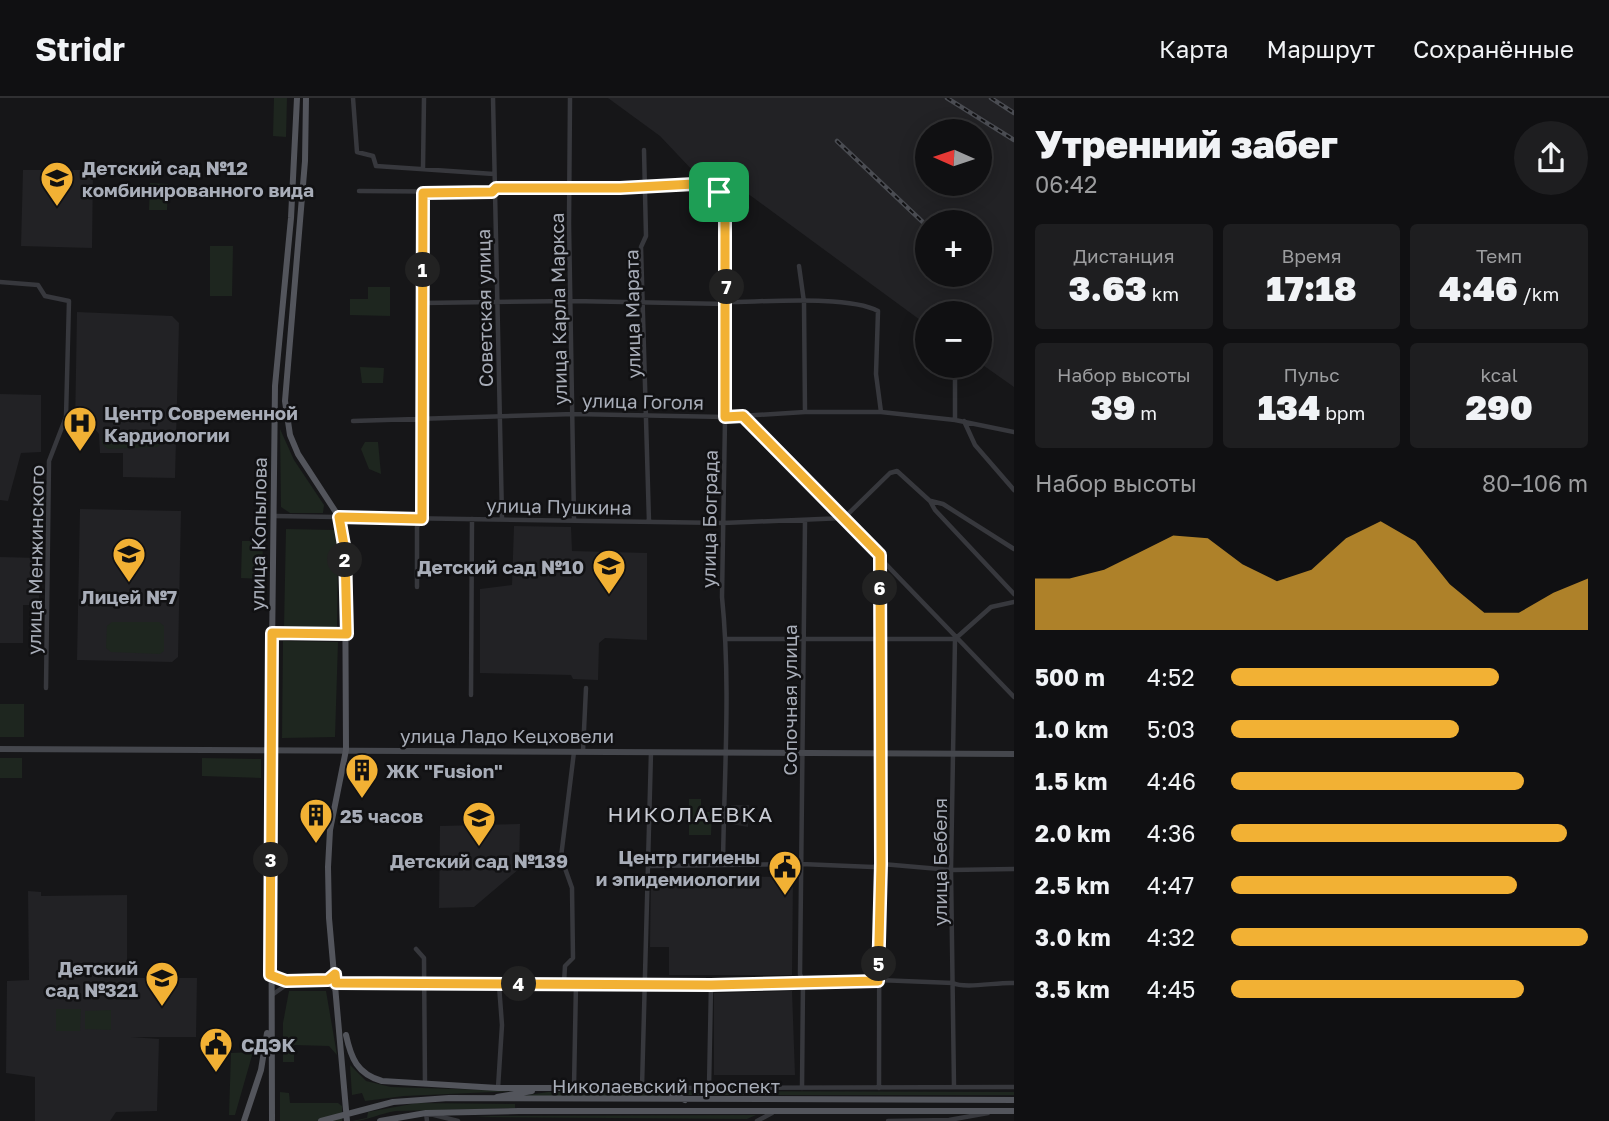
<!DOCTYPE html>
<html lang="ru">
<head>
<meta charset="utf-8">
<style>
  body { margin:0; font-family:"Golos Text",sans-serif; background:#1e1e20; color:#f1f3f6; height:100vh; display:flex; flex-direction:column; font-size:26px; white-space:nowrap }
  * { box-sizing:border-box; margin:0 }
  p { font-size:23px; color:#9c9d9f }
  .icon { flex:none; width:38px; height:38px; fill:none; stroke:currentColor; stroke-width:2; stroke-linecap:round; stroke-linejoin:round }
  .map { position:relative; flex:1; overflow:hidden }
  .details { display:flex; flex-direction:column; background:#101012; width:595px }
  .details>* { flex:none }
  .needle { width:46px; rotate:273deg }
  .fabs { position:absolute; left:915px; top:21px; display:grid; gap:14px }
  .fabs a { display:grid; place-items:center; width:77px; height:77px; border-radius:50%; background:#101012; box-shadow:0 4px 18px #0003,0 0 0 2px #303032; font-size:35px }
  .pin { position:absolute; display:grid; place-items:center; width:60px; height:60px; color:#fff; margin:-30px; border-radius:14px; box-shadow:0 4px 10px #0006 }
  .km { position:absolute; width:35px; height:35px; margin:-18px; border-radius:50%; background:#222; color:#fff; font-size:19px; line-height:35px; text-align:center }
  .round { display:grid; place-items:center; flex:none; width:74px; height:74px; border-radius:37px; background:#1e1e20 }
  .summary { display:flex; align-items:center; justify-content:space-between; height:119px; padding:0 21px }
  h1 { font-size:38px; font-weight:800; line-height:52px }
  .metrics { display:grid; grid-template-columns:repeat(3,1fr); gap:10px; height:119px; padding:7px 21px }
  .metrics div { display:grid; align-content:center; border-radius:7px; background:#1e1e20; text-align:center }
  .metrics b { font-size:35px; font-weight:800 }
  .metrics small { font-size:19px; font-weight:400 }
  .metrics p { font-size:19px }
  .chart { height:196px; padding:14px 21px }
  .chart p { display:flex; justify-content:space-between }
  .chart svg { width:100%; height:126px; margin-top:7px; fill:#f2b134; opacity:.7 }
  ul { padding:0 21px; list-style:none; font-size:23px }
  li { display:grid; grid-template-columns:112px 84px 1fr; align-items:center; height:52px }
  li i { height:18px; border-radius:9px; background:#f2b134 }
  header { display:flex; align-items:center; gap:42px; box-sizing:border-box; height:98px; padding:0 35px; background:#101012; border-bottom:2px solid #303032 }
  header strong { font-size:33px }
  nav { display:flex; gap:38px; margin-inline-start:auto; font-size:24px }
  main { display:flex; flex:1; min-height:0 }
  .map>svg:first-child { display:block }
  .built { fill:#222225; fill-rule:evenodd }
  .green { fill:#1e261f }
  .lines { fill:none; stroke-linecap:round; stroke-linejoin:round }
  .minor { stroke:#37383d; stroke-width:4.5 }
  .secondary { stroke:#45474d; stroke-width:6 }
  .primary { stroke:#53555c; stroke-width:6 }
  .rail-casing { stroke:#4a4c52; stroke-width:4.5 }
  .rail { stroke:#111113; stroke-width:2; stroke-dasharray:5; stroke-linecap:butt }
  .route-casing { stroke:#fff; stroke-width:14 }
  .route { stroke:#f2b134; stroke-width:9 }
  .labels { text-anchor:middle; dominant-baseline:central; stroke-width:5; stroke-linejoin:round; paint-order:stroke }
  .poi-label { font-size:19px; font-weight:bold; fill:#a8adb8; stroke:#111113; text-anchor:start }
  .street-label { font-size:19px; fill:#a8adb8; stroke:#111113 }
  .neighbourhood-label { font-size:21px; letter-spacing:2px; fill:#c9ccd4; stroke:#111113 }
</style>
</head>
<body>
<header>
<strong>Stridr</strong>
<nav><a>Карта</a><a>Маршрут</a><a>Сохранённые</a></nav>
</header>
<main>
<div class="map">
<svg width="1014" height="1023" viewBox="0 0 1014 1023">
  <rect width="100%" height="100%" fill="#161618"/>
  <!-- built -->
  <path class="built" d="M608 0H1014V289L980 265V215H928L927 227 710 68 695 75 660 38ZM928 33H980V86H928ZM928 124H980V177H928Z
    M23 72H93L92 150 21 148Z
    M77 214 172 218 179 225 175 380 123 379V355H100L99 336 94 330 75 329Z
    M0 296 41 297V354L21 355 8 403 0 402Z
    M80 411 181 413 178 559 172 564 77 562Z
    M514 428 571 429 572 453 647 455V542L605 540 599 545 598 582 573 581 571 577 480 575V491L512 487Z
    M0 459 39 460V507H23V545H0Z
    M731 707H749L748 729 731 726Z
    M520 726 519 771 474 809 439 810 440 728Z
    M651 778 793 779 792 877H669V849H650Z
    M28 793 41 794V798L127 797V880H197L196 939H131L159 941 157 1013 116 1014 110 1023H35V979L6 975 7 883 29 882Z
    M792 893 795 977H714V895Z"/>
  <!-- green -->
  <path class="green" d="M274 0H287L286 39 273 38Z
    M150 85 168 86 167 112H149Z
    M210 148H233L232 198H210Z
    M368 189H390V218L350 217V201H368Z
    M360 269 384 270 383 285H362Z
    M280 331 294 362 324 407 323 415H290L281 409Z
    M159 332 162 345 157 349 108 351 102 346V339L106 333Z
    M365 344H378L381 376 369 371 361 351Z
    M286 431 335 432 338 445 337 530 284 529Z
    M242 443H263L262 481 241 480Z
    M112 524H159L164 528V553L160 556 111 554 106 550 107 528Z
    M283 543 338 544 335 639 282 640Z
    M0 606H24V639H0Z
    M0 660H22V680H0Z
    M202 660 261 661V680L202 678Z
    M689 701H701V714H712L711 737H689Z
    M289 893H326L337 957 329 948 294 947V964H283V925Z
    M56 911H81L80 933H56Z
    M111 912V932L85 931V913Z
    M253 954 235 1017H229L231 955Z
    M350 967 366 983 391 989 516 993 404 998 365 1003 362 995 352 997Z
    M677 993 1014 994V997H683Z
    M280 994 289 995 290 1005H338L342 1008V1023H280Z
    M548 994H659L673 1000 522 998Z
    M417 1005 515 1006V1010L396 1013C380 1015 368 1023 352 1023L367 1020 368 1014Z
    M756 1017 747 1021 474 1019 491 1018Z"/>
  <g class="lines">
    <!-- minor -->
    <path class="minor" d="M353 0 357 54 373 58 376 68 494 76
      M493 0 502 420
      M570 0 569 126 574 421
      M644 52 646 138 641 149 649 424
      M423 70 424 0
      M359 93 492 94 496 90H620L694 86 719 94 725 105 727 204 722 499C731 588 724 677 723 766
      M799 168 804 204 805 314
      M0 184 38 187 45 198 69 203 66 319 49 363 46 590
      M727 204C763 204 849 197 878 213L876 276 881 314
      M423 205 572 203 727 206
      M743 318 1014 599
      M955 322V268
      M353 323 574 316 725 319 805 314H881L955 322 1014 334
      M964 323 975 347 1014 392
      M931 403 943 406 1014 451
      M274 418 723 425 844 420 890 375 897 373 930 403 935 412 1014 496
      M417 489V429L422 421 423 389V96
      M273 535 347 536
      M726 541H955
      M471 597 472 421
      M583 653 586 590
      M650 768 801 766 873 769 882 766 951 772 1014 771
      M416 851 424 860 425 986
      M271 877 286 883 328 882 333 879
      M336 885 469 888 878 882 953 885C965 891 997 884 1014 885
      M564 885 565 868 573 860 572 790 561 759 574 654
      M272 897 286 887 329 886 335 892
      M574 989 576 885
      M642 989 651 654
      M954 989 951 772 955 541 991 509 1014 504
      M498 990 502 927 499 887
      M665 990 1014 989
      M709 990 711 887
      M802 990 803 884 800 876 805 423
      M879 990 880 457
      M427 1023 426 1015 458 1023
      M757 1023 772 1015
      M888 1023 949 1022 988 1015"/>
    <!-- secondary -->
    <path class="secondary" d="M0 651 1014 656"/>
    <!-- primary -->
    <path class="primary" d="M306 0 305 63 285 303 290 337 298 356 339 419 345 453 346 652 330 732 328 769 329 820 347 1023
      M346 937C351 960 357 976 382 983L498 990H662L685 1002
      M497 999 532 993
      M244 1023 261 972 267 935
      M272 1023 271 642 275 288 291 120 297 0
      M321 1023 393 1004 449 1000 1014 1002
      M380 1023 426 1015 519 1013H1014"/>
    <defs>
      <path id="rail" d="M947 0 1014 42
        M991 0 1014 15
        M837 43 928 129"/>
    </defs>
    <!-- rail casing -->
    <use href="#rail" class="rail-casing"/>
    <!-- rail -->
    <use href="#rail" class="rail"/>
  </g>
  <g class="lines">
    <defs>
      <path id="route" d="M694 86 719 94 725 105V319L743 318 880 457 881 766 878 883 711 887 336 885 335 876 328 882 286 883 270 877 272 535 347 536 345 453 339 419 422 421 423 95 492 94 496 90H620Z"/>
    </defs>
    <!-- route casing -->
    <use href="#route" class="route-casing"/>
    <!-- route -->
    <use href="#route" class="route"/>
  </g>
  <!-- icons -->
  <defs>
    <symbol id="school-pin" viewBox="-11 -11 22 30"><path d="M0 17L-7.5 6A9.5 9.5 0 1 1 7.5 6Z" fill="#f2b134" stroke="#111113"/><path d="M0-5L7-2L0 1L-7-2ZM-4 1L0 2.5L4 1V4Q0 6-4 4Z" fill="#111"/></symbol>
    <symbol id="hospital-pin" viewBox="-11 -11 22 30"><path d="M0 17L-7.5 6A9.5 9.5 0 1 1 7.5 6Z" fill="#f2b134" stroke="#111113"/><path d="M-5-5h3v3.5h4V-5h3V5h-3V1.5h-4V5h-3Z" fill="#111"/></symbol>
    <symbol id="building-pin" viewBox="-11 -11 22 30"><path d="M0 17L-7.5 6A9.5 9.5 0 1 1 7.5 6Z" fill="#f2b134" stroke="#111113"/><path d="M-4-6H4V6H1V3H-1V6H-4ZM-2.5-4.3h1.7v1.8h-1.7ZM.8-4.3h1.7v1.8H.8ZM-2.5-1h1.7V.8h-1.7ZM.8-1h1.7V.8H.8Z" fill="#111"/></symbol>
    <symbol id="civic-pin" viewBox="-11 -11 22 30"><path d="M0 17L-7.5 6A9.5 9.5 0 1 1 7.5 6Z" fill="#f2b134" stroke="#111113"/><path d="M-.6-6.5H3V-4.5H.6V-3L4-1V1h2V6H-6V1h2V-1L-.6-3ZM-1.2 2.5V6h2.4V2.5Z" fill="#111"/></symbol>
  </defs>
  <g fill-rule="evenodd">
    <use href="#school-pin" x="38" y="61" width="38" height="52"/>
    <use href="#hospital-pin" x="61" y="306" width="38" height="52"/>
    <use href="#school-pin" x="110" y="437" width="38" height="52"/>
    <use href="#school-pin" x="590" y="449" width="38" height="52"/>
    <use href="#building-pin" x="343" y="653" width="38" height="52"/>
    <use href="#building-pin" x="297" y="698" width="38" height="52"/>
    <use href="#school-pin" x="460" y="701" width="38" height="52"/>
    <use href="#civic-pin" x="766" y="750" width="38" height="52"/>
    <use href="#school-pin" x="143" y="861" width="38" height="52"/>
    <use href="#civic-pin" x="197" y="927" width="38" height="52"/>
  </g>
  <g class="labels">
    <!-- poi labels -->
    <g class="poi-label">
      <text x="82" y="69">Детский сад №12<tspan x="82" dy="22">комбинированного вида</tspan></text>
      <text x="104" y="314">Центр Современной<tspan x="104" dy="22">Кардиологии</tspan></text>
      <text x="584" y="468" text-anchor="end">Детский сад №10</text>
      <text x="129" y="498" text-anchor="middle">Лицей №7</text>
      <text x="386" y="672">ЖК "Fusion"</text>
      <text x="340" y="717">25 часов</text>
      <text x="760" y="758" text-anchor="end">Центр гигиены<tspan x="760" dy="22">и эпидемиологии</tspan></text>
      <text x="479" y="762" text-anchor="middle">Детский сад №139</text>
      <text x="138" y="869" text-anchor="end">Детский<tspan x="138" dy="22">сад №321</tspan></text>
      <text x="241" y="946">СДЭК</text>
    </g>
    <!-- street labels -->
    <g class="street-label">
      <text transform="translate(484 210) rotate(-91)">Советская улица</text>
      <text transform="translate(558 211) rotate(-91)">улица Карла Маркса</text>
      <text transform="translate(632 216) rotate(-91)">улица Марата</text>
      <text transform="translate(643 303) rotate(1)">улица Гоголя</text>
      <text transform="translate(559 408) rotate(1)">улица Пушкина</text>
      <text transform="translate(709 421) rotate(-89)">улица Бограда</text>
      <text transform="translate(258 436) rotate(-89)">улица Копылова</text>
      <text transform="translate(35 462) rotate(-89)">улица Менжинского</text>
      <text transform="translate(789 602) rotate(-90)">Сопочная улица</text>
      <text x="507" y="637">улица Ладо Кецховели</text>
      <text transform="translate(939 764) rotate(-90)">улица Бебеля</text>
      <text x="666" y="987">Николаевский проспект</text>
    </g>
    <!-- neighbourhood labels -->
    <g class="neighbourhood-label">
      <text x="691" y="716">НИКОЛАЕВКА</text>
    </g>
  </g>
</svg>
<div class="fabs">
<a><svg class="needle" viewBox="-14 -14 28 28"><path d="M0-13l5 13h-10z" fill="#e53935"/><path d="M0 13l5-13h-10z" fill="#9c9d9f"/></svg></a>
<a>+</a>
<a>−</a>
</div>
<div class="pin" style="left:719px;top:94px;background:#1e9e55"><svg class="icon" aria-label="arrive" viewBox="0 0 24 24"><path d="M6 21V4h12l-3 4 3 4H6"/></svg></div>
<b class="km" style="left:423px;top:172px">1</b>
<b class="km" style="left:345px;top:462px">2</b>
<b class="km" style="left:271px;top:762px">3</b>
<b class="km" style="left:519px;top:886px">4</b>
<b class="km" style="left:879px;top:866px">5</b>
<b class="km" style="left:880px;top:490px">6</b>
<b class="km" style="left:727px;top:189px">7</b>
</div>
<section class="details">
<div class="summary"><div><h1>Утренний забег</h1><p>06:42</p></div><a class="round"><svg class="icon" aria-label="share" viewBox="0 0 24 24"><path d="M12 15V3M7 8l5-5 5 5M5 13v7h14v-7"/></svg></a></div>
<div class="metrics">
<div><p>Дистанция</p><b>3.63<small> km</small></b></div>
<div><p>Время</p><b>17:18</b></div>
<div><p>Темп</p><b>4:46<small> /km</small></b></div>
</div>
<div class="metrics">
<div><p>Набор высоты</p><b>39<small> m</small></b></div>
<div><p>Пульс</p><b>134<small> bpm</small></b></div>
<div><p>kcal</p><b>290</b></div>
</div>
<div class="chart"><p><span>Набор высоты</span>80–106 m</p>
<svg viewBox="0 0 160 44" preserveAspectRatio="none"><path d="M0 44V26L10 26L20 23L30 17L40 11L50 12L60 21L70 27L80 23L90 12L100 6L110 13L120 28L130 38L140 38L150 31L160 26V44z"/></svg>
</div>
<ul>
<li><b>500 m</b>4:52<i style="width:75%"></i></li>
<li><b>1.0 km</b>5:03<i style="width:64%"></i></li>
<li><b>1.5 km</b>4:46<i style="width:82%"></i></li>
<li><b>2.0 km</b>4:36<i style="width:94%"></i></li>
<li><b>2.5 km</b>4:47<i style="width:80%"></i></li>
<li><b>3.0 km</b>4:32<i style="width:100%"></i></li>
<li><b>3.5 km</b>4:45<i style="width:82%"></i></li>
</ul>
</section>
</main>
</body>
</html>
